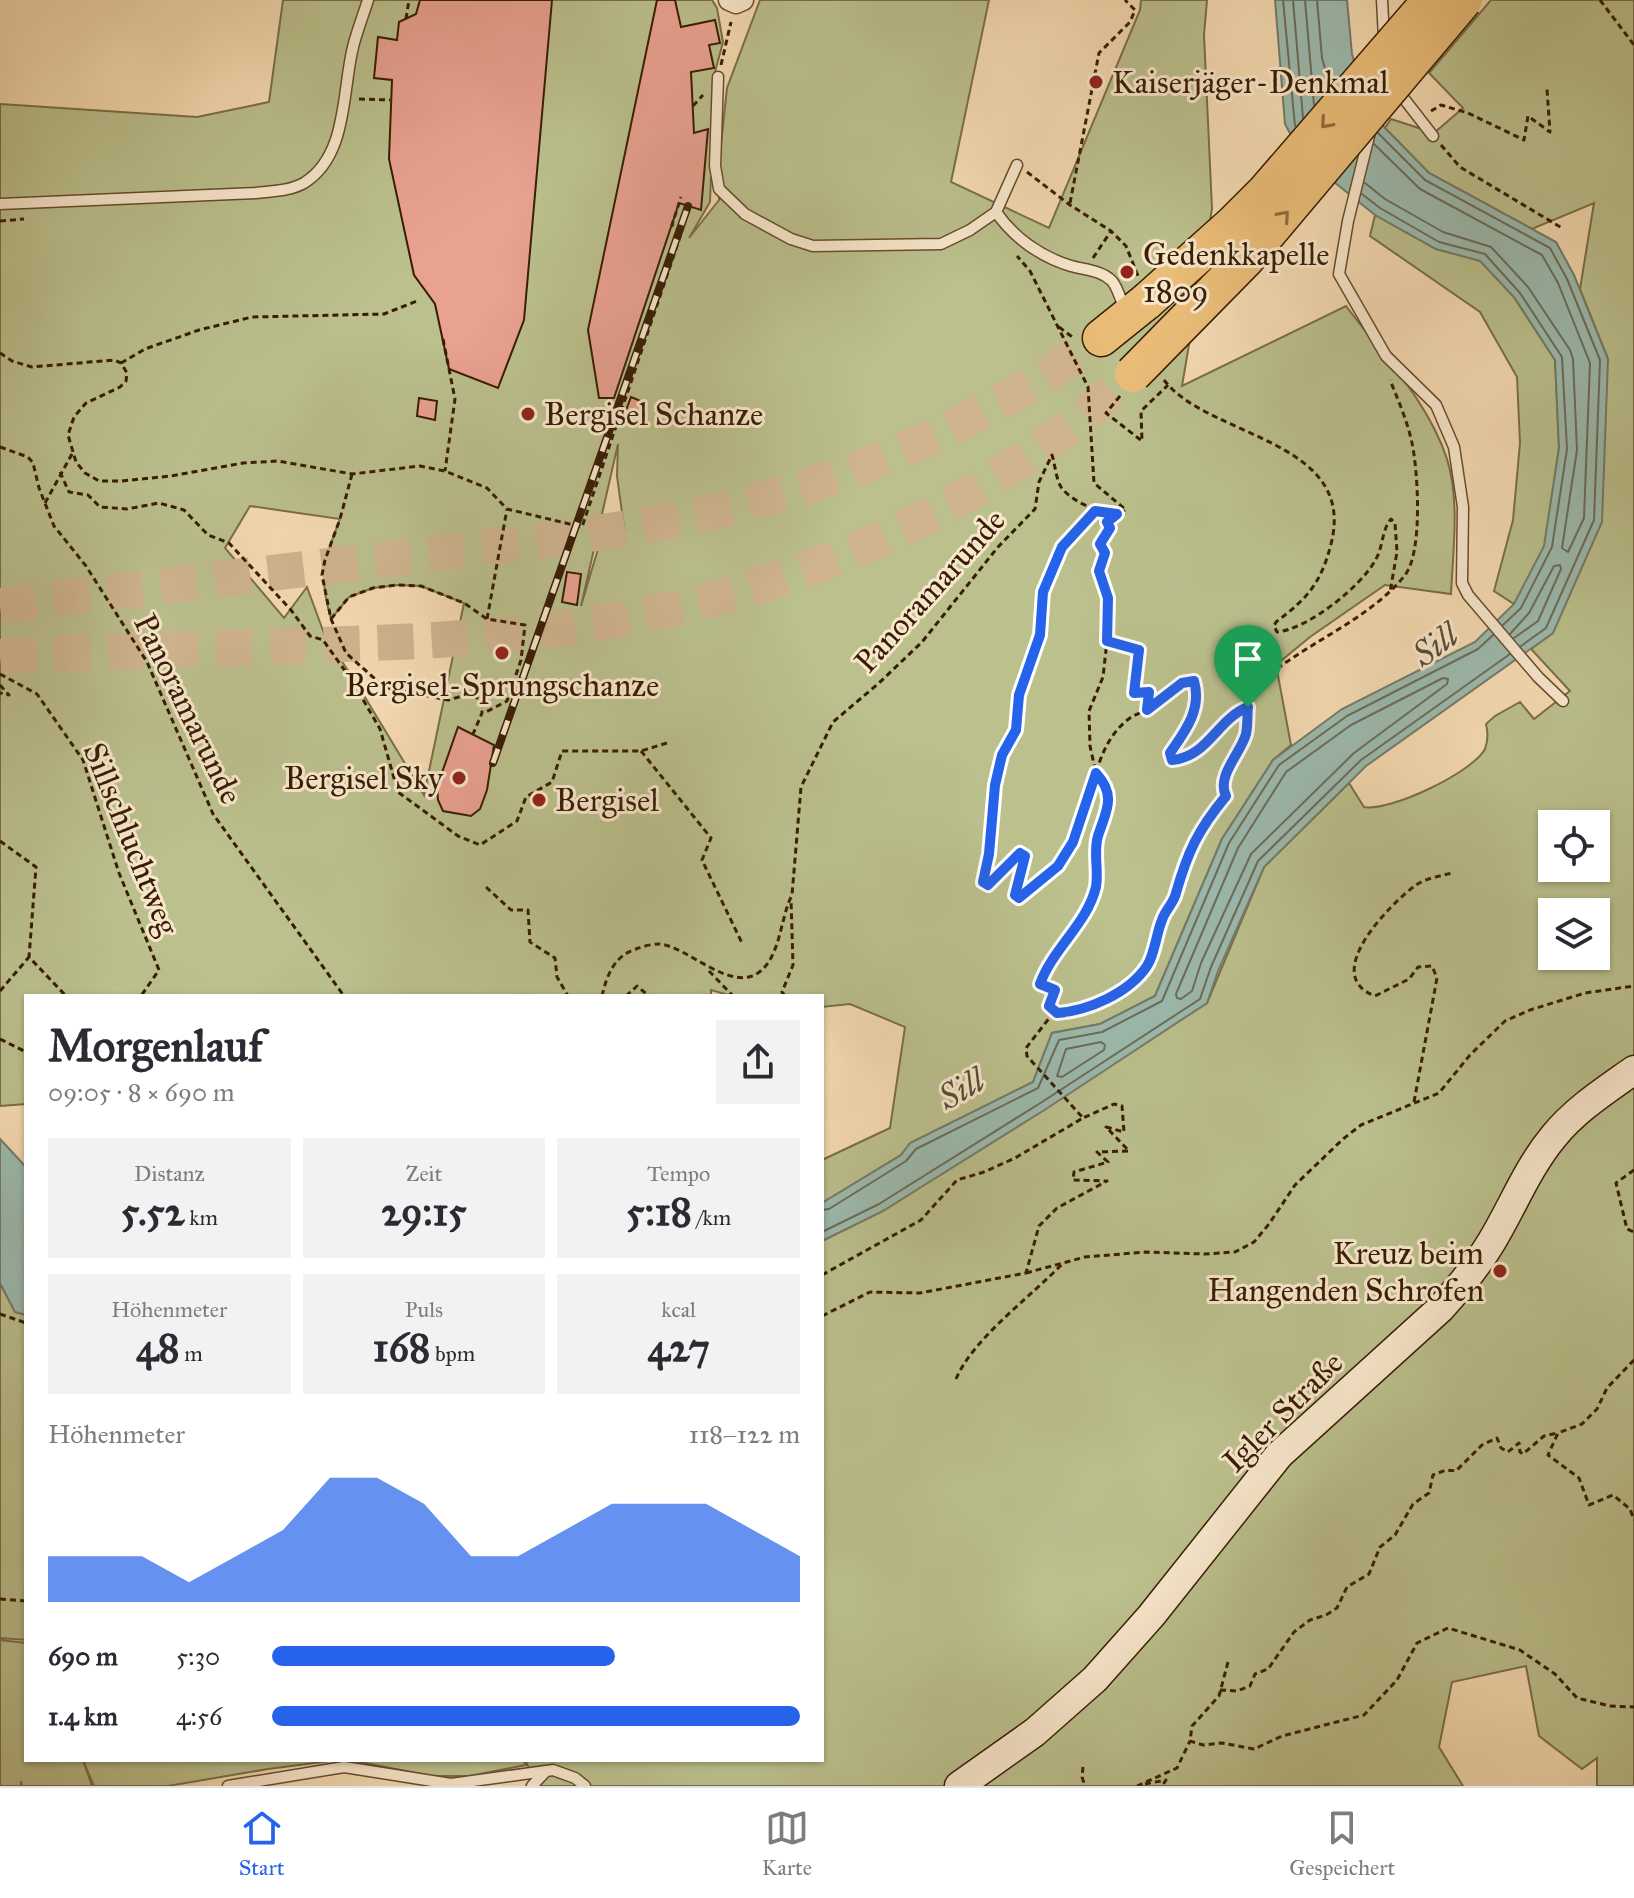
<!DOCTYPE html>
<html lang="de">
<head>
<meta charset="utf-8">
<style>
  body { margin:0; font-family:"IM FELL Great Primer",serif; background:#f2f2f3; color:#2b2b33; height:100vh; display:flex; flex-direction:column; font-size:30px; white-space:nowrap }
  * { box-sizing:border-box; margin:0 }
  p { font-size:26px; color:#7c7c81 }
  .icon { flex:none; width:44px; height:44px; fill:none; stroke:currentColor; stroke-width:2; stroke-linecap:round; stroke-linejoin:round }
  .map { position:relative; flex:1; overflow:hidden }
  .panel { position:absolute; left:24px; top:994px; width:800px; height:768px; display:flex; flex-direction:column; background:#fff; border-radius:0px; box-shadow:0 2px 6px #0004 }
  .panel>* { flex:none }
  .tools { position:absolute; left:1538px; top:810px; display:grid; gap:16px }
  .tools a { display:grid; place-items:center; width:72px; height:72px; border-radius:0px; background:#fff; box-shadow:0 2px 6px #0004; font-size:40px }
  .pin { position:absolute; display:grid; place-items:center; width:68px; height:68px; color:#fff; margin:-82px -34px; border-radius:50% 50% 50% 0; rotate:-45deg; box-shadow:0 0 8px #0007 }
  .pin .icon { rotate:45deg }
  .round { display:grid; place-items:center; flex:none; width:84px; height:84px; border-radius:0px; background:#f2f2f3 }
  .headline { display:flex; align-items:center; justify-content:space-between; height:136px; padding:0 24px }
  h1 { font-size:44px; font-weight:700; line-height:60px }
  .metrics { display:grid; grid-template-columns:repeat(3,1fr); gap:12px; height:136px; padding:8px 24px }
  .metrics div { display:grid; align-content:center; border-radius:0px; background:#f2f2f3; text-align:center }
  .metrics b { font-size:40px; font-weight:700 }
  .metrics small { font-size:22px; font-weight:400 }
  .metrics p { font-size:22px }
  .chart { height:224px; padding:16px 24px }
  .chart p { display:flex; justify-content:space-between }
  .chart svg { width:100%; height:144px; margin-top:8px; fill:#2563eb; opacity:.7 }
  ul { padding:0 24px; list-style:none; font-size:26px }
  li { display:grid; grid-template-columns:128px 96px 1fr; align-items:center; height:60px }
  li i { height:20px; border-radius:10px; background:#2563eb }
  .tabs { display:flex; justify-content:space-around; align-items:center; height:112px; border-top:2px solid #e1e1e2; background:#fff; font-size:22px; color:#7c7c81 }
  .tabs a { display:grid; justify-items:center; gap:4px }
  .tabs .on { color:#2563eb }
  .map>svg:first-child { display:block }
  .green { fill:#bbc08d; stroke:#7a6e48; stroke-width:2; fill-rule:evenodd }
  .water { fill:#9cbaae; stroke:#747b6a; stroke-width:2 }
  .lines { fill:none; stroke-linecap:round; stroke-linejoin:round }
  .shore { stroke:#6a6c59; stroke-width:2 }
  .building { fill:#e9a190; stroke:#381d04; stroke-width:2 }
  .motorway-tunnel { stroke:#cfb48e; stroke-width:36; stroke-dasharray:36 18; stroke-linecap:butt }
  .service-casing { stroke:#674c2f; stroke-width:13 }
  .minor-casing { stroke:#674c2f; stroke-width:23 }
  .secondary-casing { stroke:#381d04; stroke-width:31 }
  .motorway-casing { stroke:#381d04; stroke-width:39 }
  .path { stroke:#381d04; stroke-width:3; stroke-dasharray:6 4; stroke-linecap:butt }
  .service { stroke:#f8e7cc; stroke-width:10 }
  .minor { stroke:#f8e7cc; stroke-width:20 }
  .secondary { stroke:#f8e7cc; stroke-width:28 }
  .motorway { stroke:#eabd78; stroke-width:36 }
  .rail-casing { stroke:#381d04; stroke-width:8 }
  .rail { stroke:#f8e7cc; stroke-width:5; stroke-dasharray:15; stroke-linecap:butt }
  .motorway-bridge-casing { stroke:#381d04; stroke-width:39; stroke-linecap:butt }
  .motorway-bridge { stroke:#eabd78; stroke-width:36 }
  .oneway { stroke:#916d3e }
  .route-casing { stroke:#fff; stroke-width:16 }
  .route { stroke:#2563eb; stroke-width:10 }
  .poi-dot { fill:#8f2418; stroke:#f8e7cc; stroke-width:3 }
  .labels { text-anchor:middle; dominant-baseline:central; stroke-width:6; stroke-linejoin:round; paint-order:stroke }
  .poi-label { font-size:32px; fill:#381d04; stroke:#f8e7cc; text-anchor:start }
  .street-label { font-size:32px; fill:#381d04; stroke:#f8e7cc }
  .water-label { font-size:34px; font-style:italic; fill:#564c37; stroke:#f8e7cc }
</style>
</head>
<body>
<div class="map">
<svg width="1634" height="1786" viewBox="0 0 1634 1786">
  <rect width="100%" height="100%" fill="#f5dab1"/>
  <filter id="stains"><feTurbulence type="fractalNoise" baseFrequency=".0025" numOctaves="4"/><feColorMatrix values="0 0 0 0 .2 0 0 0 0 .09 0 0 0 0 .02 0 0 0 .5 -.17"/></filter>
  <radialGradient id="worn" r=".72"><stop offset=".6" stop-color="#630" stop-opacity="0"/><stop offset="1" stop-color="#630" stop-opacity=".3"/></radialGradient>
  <!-- green -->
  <path class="green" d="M283 0H712L717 8 723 42 715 72 710 202 689 238 719 200V164L727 88 760 0H989L951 182 1049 228 1140 10 1141 0H1207L1204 35 1212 209 1182 386 1346 306C1382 354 1428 401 1447 459 1460 501 1453 550 1451 594L1385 585 1310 637 1276 665 1291 745 1273 760 1222 839 1155 996 1100 1024 1052 1033 1033 1082 911 1143 901 1155 822 1203V1160L890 1128 905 1027 850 1004 822 1007V996H732L711 990V996H26V1104L0 1106V104L197 117 269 102ZM618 444 617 476 626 542 598 549 581 606ZM250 506 340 519C324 561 318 574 331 619L349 597 373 588 397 585 421 586 464 603 424 795 357 684 325 636 307 587 284 618 225 548Z
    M1491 0H1634V1786H1597V1758L1582 1769 1539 1736 1526 1666 1452 1682 1439 1747 1463 1786H533L536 1782 525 1760H822V1241L883 1211 1207 1003 1264 867 1349 783 1364 807C1390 812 1473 772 1485 749 1488 741 1488 732 1486 724L1495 716 1520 702 1534 719 1570 691 1531 649 1553 633 1608 359 1580 289 1594 203 1532 229 1429 173 1385 128 1391 119 1434 133 1463 108 1429 73ZM1552 824H1596V868H1552ZM1552 912H1596V956H1552Z
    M1375 215 1436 249 1480 260 1514 297 1555 360 1559 448 1545 546 1514 604 1494 591 1513 520 1520 443 1517 377 1480 312 1370 236Z
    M0 1283 15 1312 26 1315V1640L0 1638Z
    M0 1640 26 1643V1760H83L92 1786H22L21 1781V1786H0Z
    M85 1760H338L268 1769 168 1786H94L84 1763Z
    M350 1760H523L526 1765 470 1776H431Z"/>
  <!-- water -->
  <path class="water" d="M1275 0H1347L1352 54 1364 96 1385 128 1429 173 1556 242 1574 275 1608 359 1602 522 1553 633 1366 766 1264 867 1218 971 1207 1003 1046 1109 883 1211 822 1241V1203L901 1155 910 1143 1033 1082 1052 1033 1100 1024 1155 996 1222 839 1273 760 1342 709 1475 642 1514 604 1544 546 1559 448 1555 360 1514 297 1480 261 1436 249 1375 215 1302 156 1285 124Z
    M0 1139 26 1167V1315L15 1312 0 1283Z"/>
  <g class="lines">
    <!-- shore -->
    <path class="shore" d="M1283 0 1295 126
      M1293 0 1303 118
      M1305 0 1314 105
      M1317 0 1322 58 1330 86
      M1378 133 1425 180 1550 248 1567 279 1600 360 1594 520 1546 628 1521 646
      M1365 183 1385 199 1443 232 1491 247 1528 287 1570 350 1573 359 1577 450 1562 548 1568 552 1584 518 1590 363 1558 283 1542 255 1420 189 1374 144
      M1362 194 1380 208 1439 242 1485 254 1520 293 1562 357 1567 449 1552 547 1521 608 1503 625
      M1510 634 1529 613 1554 566 1560 565 1561 569 1538 621 1514 638
      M1443 678 1448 679 1447 684 1354 753 1251 854 1201 963 1192 991 1181 999 1177 998 1176 994 1238 848 1286 772 1351 725Z
      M1101 1042 1105 1045 1104 1050 1062 1077 1057 1076 1066 1049Z
      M822 1210 829 1209 906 1161 916 1149 1038 1088 1059 1040 1102 1032 1162 1001 1229 843 1279 765 1347 716 1478 649 1493 635
      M822 1232 879 1204 1042 1102 1200 999 1211 967 1258 861 1361 760 1510 654"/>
  </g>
  <!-- building -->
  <path class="building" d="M420 0H552L524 320 498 388 449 369 435 304 414 275 389 159 392 80 374 78 378 37 397 40 399 22 416 14Z
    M657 0H675L681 27 715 20 720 43 709 45 714 68 691 72 694 133 708 129 701 210 679 203 614 398H599L588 330Z
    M631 397 643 402 635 426 622 421Z
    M419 398 437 401 435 420 417 416Z
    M567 572 581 574 577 605 562 602Z
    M458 727 494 745 487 790 480 809 471 816 443 811 438 800 437 787Z"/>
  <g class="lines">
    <!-- motorway-tunnel -->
    <path class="motorway-tunnel" d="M0 606C132 589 264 574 396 558 513 544 633 533 748 503 875 470 994 414 1101 338
      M0 657C36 653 72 654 109 652 187 649 266 647 344 644 451 641 559 633 663 611 835 574 1002 493 1133 374"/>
    <defs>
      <path id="service" d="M1382 0 1384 38
        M718 77 715 166 719 189 745 214 791 239 813 246 941 244 970 230 996 212
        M1398 91 1433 136
        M1371 128 1348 221 1339 274 1386 356 1436 405 1454 447 1463 507 1462 583 1468 595 1538 677 1563 701
        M1017 165 996 212C1014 238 1041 257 1071 266 1085 270 1101 270 1112 281 1118 288 1121 301 1125 310
        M0 204 256 193C272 191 290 191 304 183 348 156 342 91 353 47 357 31 363 16 368 0
        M228 1786 344 1767 451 1784 553 1770 575 1778 585 1786
        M532 1786 546 1771"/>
      <path id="minor" d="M729 0 736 3 743 0"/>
      <path id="secondary" d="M959 1786 1035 1732 1095 1679 1151 1616 1279 1455 1440 1309C1460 1287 1477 1266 1492 1241 1513 1206 1528 1167 1554 1136 1576 1109 1606 1090 1634 1070"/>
      <path id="motorway" d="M1101 338 1147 301"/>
    </defs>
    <!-- service casing -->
    <use href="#service" class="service-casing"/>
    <!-- minor casing -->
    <use href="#minor" class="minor-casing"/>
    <!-- secondary casing -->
    <use href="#secondary" class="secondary-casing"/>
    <!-- motorway casing -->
    <use href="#motorway" class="motorway-casing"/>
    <!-- path -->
    <path class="path" d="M1600 0 1634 45
      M406 19 409 0
      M721 65 731 22
      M359 99 390 100
      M693 106 703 95
      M1431 111 1441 105 1468 113 1524 140 1528 116 1550 132 1547 89
      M1441 145 1460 167 1562 228
      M1027 172 1070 205 1111 231 1126 246 1138 276
      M1070 203 1099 53 1130 22 1135 10 1125 0
      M0 221 24 219
      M1093 258 1111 231
      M1059 327 1075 339
      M443 339 455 399 445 471
      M0 353 12 361 32 367 114 360 121 363 127 373 126 381 120 387 86 403 74 417 68 435 76 462 85 473 99 481H121L171 476 243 463 278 461 352 474 420 466 445 471 487 488 507 509 582 527 682 231 672 225 681 197
      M121 363 145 349 199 330 252 317 384 314 417 301
      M1164 380C1208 438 1358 439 1331 544 1321 583 1308 598 1276 622L1274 626 1277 632C1308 629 1362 586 1376 559 1383 547 1382 529 1391 519L1395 523 1397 552 1390 592
      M1120 396 1106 413 1142 441 1141 411 1168 385
      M0 447 28 457 33 463 39 488 54 526 86 566 147 662 213 814 344 996
      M60 472 69 492 88 495 100 507 127 509 159 503 184 510 208 535 229 543 291 610 310 636 323 640 353 682 380 729 398 792 458 836 480 845 517 821 526 797 552 782 562 751H641L667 743
      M352 474 340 519 325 560 322 575 331 619 346 653 384 687 448 700 470 694 481 700 482 713 473 734
      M45 503 73 452
      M331 619 349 597 373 588 397 585 421 586 464 603 487 619 525 625 521 660 507 701 484 713
      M487 619 507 509
      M1108 642 1139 650 1134 693 1149 692 1147 710
      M0 674 37 694 83 760 119 873 159 970 141 996
      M0 685 9 695 0 693
      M1248 707V683L1256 671H1270L1278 668C1317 639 1375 614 1405 575 1423 552 1418 471 1412 443 1407 420 1398 400 1390 380
      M641 751 711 838 702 860 742 943
      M0 841 36 867 29 957
      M486 887 511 910H528L530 942 555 958 557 977 568 996
      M709 971 733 996
      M0 991 29 957 66 996
      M602 996C607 975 614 956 636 949 643 946 653 944 660 944 688 947 730 992 758 973 781 957 780 918 792 895L801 787 833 722 879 683 922 642 998 547 1035 509 1039 482 1052 455C1055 464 1056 479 1061 487 1071 502 1108 519 1126 510L1094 483 1088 387 1030 271 1017 256
      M626 996 637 986 649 996
      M785 996 782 992 793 965 791 899
      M1057 1013 1049 1006 1055 990 1040 984 1048 963 1077 927 1096 887 1097 840 1109 809 1106 784 1096 773 1090 746 1089 711 1103 677 1107 641 1108 598 1099 571 1105 553 1100 544 1110 528 1107 522 1117 514
      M0 1039 26 1052
      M1414 1102 1437 978 1432 966 1418 967 1409 979 1375 996C1319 975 1391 903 1416 885 1426 878 1441 876 1452 873
      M1634 1170 1616 1183 1627 1229 1634 1232
      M1026 1273 1085 1257 1146 1252 1204 1254 1235 1252 1254 1242 1269 1224 1295 1185 1343 1139 1361 1125 1439 1093 1470 1055 1505 1021 1530 1010 1585 993 1634 986
      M822 1275 921 1220 957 1180 984 1172 1015 1158 1083 1118 1027 1056 1026 1048 1050 1017 1088 1007 1120 991 1140 976 1150 963 1156 936 1165 912 1176 896 1185 861 1204 823 1226 796C1217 775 1241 753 1246 734 1248 725 1247 715 1248 707 1217 719 1208 757 1172 760L1170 753C1186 730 1202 709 1194 681 1174 684 1164 700 1147 710 1142 713 1135 714 1130 718 1090 747 1095 805 1071 845 1058 868 1039 882 1019 898L1015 895 1025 856 1020 853 988 885 983 882 989 854 995 785 1002 755 1016 730 1019 695 1040 635 1043 592 1062 547 1095 511
      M0 1314 26 1323
      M822 1316 870 1292 920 1293 1026 1273 1039 1226 1057 1208 1107 1181 1073 1180 1074 1172 1108 1162 1097 1152 1129 1151 1106 1127 1124 1132 1122 1106 1114 1104 1083 1118
      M1634 1360 1607 1388 1597 1409 1582 1424 1558 1433 1548 1455 1579 1478 1589 1505 1613 1495 1630 1509 1634 1520
      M956 1379C974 1337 1031 1297 1063 1263
      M0 1599 26 1601
      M1228 1662 1219 1696 1192 1726 1190 1741 1203 1745 1222 1743 1254 1749 1282 1736 1364 1715 1397 1680 1417 1643 1448 1628 1520 1650 1555 1674 1577 1698 1610 1706 1634 1707
      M1220 1690 1237 1691 1250 1686 1255 1674 1268 1669 1294 1632 1310 1620 1326 1615 1337 1608 1347 1587 1369 1574 1380 1547 1395 1535 1413 1504 1429 1493 1433 1475 1446 1470 1456 1471 1482 1445 1497 1438 1501 1448 1508 1452 1519 1443 1520 1452 1523 1454 1544 1436 1558 1433
      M1083 1767 1082 1777 1085 1786
      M1145 1784 1166 1780 1162 1786
      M1137 1786 1177 1768 1190 1741"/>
    <!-- service -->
    <use href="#service" class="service"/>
    <!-- minor -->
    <use href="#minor" class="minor"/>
    <!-- secondary -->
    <use href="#secondary" class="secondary"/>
    <!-- motorway -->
    <use href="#motorway" class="motorway"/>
    <defs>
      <path id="rail" d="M493 763 688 206"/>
    </defs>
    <!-- rail casing -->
    <use href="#rail" class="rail-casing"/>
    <!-- rail -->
    <use href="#rail" class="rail"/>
    <defs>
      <path id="motorway-bridge" d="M1147 301 1233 224 1265 192 1431 0
        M1133 374 1246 259 1464 0"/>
    </defs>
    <!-- motorway-bridge casing -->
    <use href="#motorway-bridge" class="motorway-bridge-casing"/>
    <!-- motorway-bridge -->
    <use href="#motorway-bridge" class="motorway-bridge"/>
  </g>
  <!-- one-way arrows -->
  <defs><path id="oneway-chevron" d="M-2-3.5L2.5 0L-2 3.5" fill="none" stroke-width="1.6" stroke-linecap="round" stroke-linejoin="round" transform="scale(2)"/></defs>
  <g class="oneway">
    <use href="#oneway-chevron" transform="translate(1326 123) rotate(131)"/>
    <use href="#oneway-chevron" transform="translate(1284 216) rotate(-49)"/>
  </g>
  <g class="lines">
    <defs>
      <path id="route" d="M1095 511 1117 514 1107 522 1110 528 1100 544 1105 553 1099 571 1108 598 1107 641 1139 650 1134 693 1149 692 1147 710 1182 683 1194 681C1202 709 1186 730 1170 753L1172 760C1208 757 1217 719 1248 707 1247 715 1248 725 1246 734 1241 753 1216 776 1226 796 1198 830 1188 851 1176 893 1174 903 1165 910 1162 920 1156 934 1155 954 1147 966 1129 993 1088 1011 1057 1013L1049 1006 1055 990 1040 984C1053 948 1087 924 1096 887 1099 870 1093 852 1098 836 1106 811 1117 796 1096 773L1073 842 1058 866 1019 898 1015 895 1025 856 1020 853 988 885 983 882 989 854 995 785 1002 755 1016 730 1019 695 1040 635 1043 592 1062 547Z"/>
    </defs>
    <!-- route casing -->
    <use href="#route" class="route-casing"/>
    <!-- route -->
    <use href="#route" class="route"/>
  </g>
  <!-- markers -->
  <g class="poi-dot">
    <circle cx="1096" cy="82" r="8"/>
    <circle cx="1127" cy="272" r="8"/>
    <circle cx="528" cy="414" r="8"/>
    <circle cx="502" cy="653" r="8"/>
    <circle cx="459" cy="778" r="8"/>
    <circle cx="539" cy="800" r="8"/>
    <circle cx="1500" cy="1271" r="8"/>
  </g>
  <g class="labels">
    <!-- poi labels -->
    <g class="poi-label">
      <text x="1112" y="82">Kaiserjäger-Denkmal</text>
      <text x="1143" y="254">Gedenkkapelle<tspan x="1143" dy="37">1809</tspan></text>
      <text x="544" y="414">Bergisel Schanze</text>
      <text x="502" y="685" text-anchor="middle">Bergisel-Sprungschanze</text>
      <text x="443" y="778" text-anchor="end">Bergisel Sky</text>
      <text x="555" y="800">Bergisel</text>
      <text x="1484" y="1253" text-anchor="end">Kreuz beim<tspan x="1484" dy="37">Hangenden Schrofen</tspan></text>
    </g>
    <!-- street labels -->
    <g class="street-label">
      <text transform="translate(930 591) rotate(-48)">Panoramarunde</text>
      <text transform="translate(188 709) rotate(64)">Panoramarunde</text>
      <text transform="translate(131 839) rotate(68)">Sillschluchtweg</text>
      <text transform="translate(1283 1412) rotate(-45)">Igler Straße</text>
    </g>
    <!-- water labels -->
    <g class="water-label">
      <text transform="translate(1435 645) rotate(-36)">Sill</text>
      <text transform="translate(961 1089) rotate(-30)">Sill</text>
    </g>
  </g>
  <rect width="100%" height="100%" filter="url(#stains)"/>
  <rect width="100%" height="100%" fill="url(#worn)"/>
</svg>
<div class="tools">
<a><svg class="icon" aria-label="locate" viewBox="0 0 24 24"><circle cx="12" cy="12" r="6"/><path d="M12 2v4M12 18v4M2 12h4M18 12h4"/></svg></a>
<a><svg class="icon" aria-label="layers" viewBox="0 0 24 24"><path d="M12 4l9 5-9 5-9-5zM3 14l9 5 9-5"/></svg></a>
</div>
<div class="pin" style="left:1248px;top:707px;background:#1e9e55"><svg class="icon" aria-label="arrive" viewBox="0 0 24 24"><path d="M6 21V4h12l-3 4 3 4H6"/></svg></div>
<section class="panel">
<div class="headline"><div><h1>Morgenlauf</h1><p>09:05 · 8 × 690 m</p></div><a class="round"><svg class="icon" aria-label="share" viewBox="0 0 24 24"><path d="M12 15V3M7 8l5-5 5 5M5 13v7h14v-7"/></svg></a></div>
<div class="metrics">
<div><p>Distanz</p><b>5.52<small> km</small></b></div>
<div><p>Zeit</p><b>29:15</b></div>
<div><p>Tempo</p><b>5:18<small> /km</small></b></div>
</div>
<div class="metrics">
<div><p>Höhenmeter</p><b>48<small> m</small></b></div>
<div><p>Puls</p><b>168<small> bpm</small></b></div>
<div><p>kcal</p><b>427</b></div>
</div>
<div class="chart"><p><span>Höhenmeter</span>118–122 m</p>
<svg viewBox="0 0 160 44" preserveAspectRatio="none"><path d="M0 44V30L10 30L20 30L30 38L40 30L50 22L60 6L70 6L80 14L90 30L100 30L110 22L120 14L130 14L140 14L150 22L160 30V44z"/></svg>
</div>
<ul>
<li><b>690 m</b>5:30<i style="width:65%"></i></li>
<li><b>1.4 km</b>4:56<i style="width:100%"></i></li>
</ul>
</section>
</div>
<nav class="tabs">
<a class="on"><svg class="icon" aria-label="home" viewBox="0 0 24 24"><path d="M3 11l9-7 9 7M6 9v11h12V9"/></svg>Start</a>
<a><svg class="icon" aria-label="map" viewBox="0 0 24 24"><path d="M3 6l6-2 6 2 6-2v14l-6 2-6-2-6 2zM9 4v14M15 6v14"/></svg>Karte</a>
<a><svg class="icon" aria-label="saved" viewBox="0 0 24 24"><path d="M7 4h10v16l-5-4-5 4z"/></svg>Gespeichert</a>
</nav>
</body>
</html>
